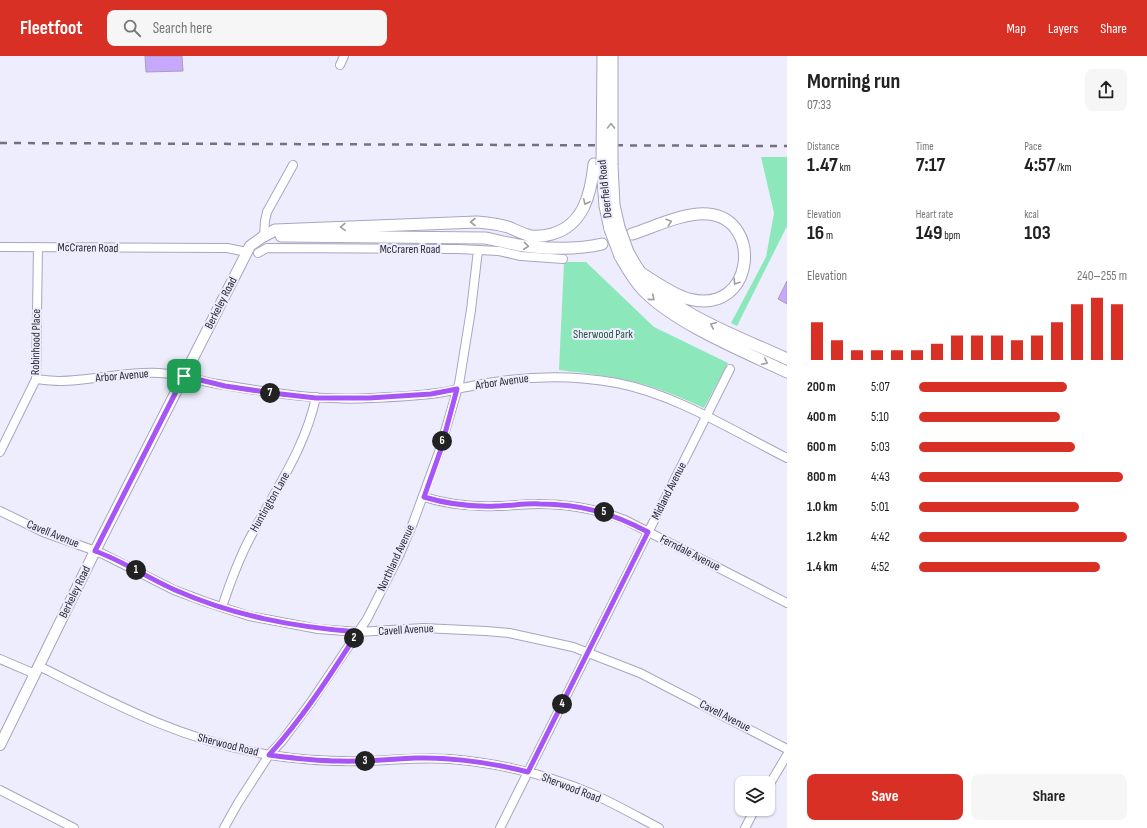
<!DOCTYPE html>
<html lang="en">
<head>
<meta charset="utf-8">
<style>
  body { margin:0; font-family:"Sofia Sans Condensed",sans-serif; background:#f6f6f6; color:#222; height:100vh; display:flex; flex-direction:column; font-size:15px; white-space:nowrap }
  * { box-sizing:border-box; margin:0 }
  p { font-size:13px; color:#767676 }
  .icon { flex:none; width:22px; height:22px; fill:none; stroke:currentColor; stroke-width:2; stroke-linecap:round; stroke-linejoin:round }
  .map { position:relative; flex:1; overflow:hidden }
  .sheet { display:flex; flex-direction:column; background:#fff; width:360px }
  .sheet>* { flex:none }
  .tools { position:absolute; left:735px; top:720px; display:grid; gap:8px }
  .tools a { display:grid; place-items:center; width:40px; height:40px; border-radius:8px; background:#fff; box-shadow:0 1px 3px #0004; font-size:20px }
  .pin { position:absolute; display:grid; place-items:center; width:34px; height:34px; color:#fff; margin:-17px; border-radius:8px; box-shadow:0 2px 6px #0006 }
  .km { position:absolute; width:20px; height:20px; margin:-10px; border-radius:50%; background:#222; color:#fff; font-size:11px; line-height:20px; text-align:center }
  .round { display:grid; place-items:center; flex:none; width:42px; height:42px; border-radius:8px; background:#f6f6f6 }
  .summary { display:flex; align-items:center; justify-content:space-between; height:68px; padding:0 20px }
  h1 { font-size:22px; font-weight:700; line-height:30px }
  .figures { display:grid; grid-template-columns:repeat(3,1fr); gap:6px; height:68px; padding:4px 20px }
  .figures div { display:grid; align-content:center }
  .figures b { font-size:20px; font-weight:700 }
  .figures small { font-size:11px; font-weight:400 }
  .figures p { font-size:11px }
  .chart { height:112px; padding:8px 20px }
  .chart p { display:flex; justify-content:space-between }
  .chart svg { width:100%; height:72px; margin-top:4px; stroke:#d93025; stroke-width:6 }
  .cta { display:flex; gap:8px; margin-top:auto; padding:8px 20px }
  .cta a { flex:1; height:46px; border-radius:8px; background:#d93025; color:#fff; font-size:16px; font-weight:700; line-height:46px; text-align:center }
  .cta a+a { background:#f6f6f6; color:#222 }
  ul { padding:0 20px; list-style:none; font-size:13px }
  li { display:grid; grid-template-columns:64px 48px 1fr; align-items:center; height:30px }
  li i { height:10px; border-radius:5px; background:#d93025 }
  header { display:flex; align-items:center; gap:24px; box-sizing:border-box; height:56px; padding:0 20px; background:#d93025; color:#fff }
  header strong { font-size:19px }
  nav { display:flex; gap:22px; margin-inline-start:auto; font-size:14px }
  .search { width:280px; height:36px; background:#f6f6f6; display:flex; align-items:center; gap:10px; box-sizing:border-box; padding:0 14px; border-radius:8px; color:#767676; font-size:15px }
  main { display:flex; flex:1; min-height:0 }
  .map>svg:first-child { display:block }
  .green { fill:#8ce8bb }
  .building { fill:#c6a8fd; stroke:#a79fb8 }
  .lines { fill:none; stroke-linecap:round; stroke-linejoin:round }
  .minor-casing { stroke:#a8a5bf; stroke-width:10 }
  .tertiary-casing { stroke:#a8a5bf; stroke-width:12 }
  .secondary-casing { stroke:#a8a5bf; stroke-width:13 }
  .minor { stroke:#fff; stroke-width:8 }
  .tertiary { stroke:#fff; stroke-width:10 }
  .secondary { stroke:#fff; stroke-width:11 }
  .rail { stroke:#74727f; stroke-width:2.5; stroke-dasharray:7 7; stroke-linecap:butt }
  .secondary-bridge-casing { stroke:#a8a5bf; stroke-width:13; stroke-linecap:butt }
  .secondary-bridge { stroke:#fff; stroke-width:11 }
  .oneway { stroke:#9f9ea3 }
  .route-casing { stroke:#fff; stroke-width:8 }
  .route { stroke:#a855f7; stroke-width:5 }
  .labels { text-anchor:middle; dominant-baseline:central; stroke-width:4; stroke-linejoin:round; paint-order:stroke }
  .street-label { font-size:12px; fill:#292732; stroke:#eeedfd }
  .park-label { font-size:12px; fill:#27533e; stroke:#eeedfd }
</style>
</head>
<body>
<header>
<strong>Fleetfoot</strong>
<div class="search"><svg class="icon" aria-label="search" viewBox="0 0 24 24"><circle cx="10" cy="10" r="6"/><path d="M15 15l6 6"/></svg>Search here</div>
<nav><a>Map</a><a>Layers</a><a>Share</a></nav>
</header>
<main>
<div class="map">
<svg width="787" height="772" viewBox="0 0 787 772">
  <rect width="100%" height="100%" fill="#eeedfd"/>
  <!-- green -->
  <path class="green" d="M761 101H787V170L737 270 731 267 766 201 774 157Z
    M564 206H586L654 271 728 307 704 352C682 342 659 332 635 326 610 320 584 317 559 314Z"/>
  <!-- building -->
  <path class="building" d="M145 0H182L183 15 146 16Z
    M787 225V248L778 243Z"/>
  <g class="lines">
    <defs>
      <path id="minor" d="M340 9 344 0
        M264 180 265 165 267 156 293 109
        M0 191 227 192 247 196
        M258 197 267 192 458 193 499 195 521 200 563 203
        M36 323C44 324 51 325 59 325 93 325 126 315 159 317 182 318 202 326 224 329 272 337 322 345 371 342 395 341 420 340 444 336 452 335 459 332 467 331 517 320 567 318 617 327 675 338 735 376 787 402
        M0 396 36 323 38 191
        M424 441C447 448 472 451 496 450 510 450 525 448 539 448 569 448 597 453 625 464L787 547
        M0 455 43 476 101 497 174 534 206 546 249 560 318 573 358 576 423 572 486 575 509 577 573 591 640 617 787 693
        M222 551C230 527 239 502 251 480 275 434 305 393 316 341
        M0 603 35 618
        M39 610C116 649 183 685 270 699 302 704 335 706 368 705 395 704 422 701 450 703 499 707 549 719 595 739 617 749 638 761 659 772
        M768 731 787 699
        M0 734 74 772
        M224 772 238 747 269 699 282 685 311 646 367 563 399 500 413 467 439 396 459 328 471 254 478 194
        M500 772 730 313
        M745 772 755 753"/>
      <path id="tertiary" d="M0 689 95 495 247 196 250 190 264 180"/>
      <path id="secondary" d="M602 109 605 150 610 173
        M612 109 614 149 619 171
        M632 178C654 171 684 156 708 158 764 163 754 260 689 243 673 239 656 226 641 217
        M264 180 275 174 477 166C488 167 498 168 508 171 515 174 523 178 531 180 539 181 545 180 552 178 584 169 591 137 594 108
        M281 180 485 182C496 184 507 187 518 189 543 193 578 194 602 188
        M628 196C632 203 636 211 641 217 670 257 742 282 787 303
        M620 200C627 212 634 225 644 235 678 269 743 295 787 316"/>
    </defs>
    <!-- minor casing -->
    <use href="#minor" class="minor-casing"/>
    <!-- tertiary casing -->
    <use href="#tertiary" class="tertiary-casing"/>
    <!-- secondary casing -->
    <use href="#secondary" class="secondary-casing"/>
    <!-- minor -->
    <use href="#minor" class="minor"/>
    <!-- tertiary -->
    <use href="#tertiary" class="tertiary"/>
    <!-- secondary -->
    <use href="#secondary" class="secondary"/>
    <!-- rail -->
    <path class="rail" d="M0 87 787 90"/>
    <defs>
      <path id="secondary-bridge" d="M602 109 603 0
        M612 109V0
        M619 171 628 196
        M610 173 620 200"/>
    </defs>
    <!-- secondary-bridge casing -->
    <use href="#secondary-bridge" class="secondary-bridge-casing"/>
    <!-- secondary-bridge -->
    <use href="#secondary-bridge" class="secondary-bridge"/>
  </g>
  <!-- one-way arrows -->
  <defs><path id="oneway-chevron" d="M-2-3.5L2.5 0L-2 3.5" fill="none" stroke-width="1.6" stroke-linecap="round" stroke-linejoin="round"/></defs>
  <g class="oneway">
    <use href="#oneway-chevron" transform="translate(611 70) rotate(-89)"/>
    <use href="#oneway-chevron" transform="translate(586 146) rotate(115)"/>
    <use href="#oneway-chevron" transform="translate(473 166) rotate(180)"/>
    <use href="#oneway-chevron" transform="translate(669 166) rotate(-19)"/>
    <use href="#oneway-chevron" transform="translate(343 171) rotate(178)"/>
    <use href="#oneway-chevron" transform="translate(526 190) rotate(6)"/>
    <use href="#oneway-chevron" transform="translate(736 226) rotate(124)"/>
    <use href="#oneway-chevron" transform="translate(652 242) rotate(41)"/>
    <use href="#oneway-chevron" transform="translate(713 269) rotate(-155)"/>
    <use href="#oneway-chevron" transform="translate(765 306) rotate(26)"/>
  </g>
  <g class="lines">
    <defs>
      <path id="route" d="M184 320 225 330 272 337 316 342H369L431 338 457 333 440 396 424 441C447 448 473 451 497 450 511 450 525 447 540 448 581 448 612 457 648 476L528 716C492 707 453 701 416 702 390 703 365 706 339 705 316 705 292 702 269 699 303 662 331 618 358 576 294 571 234 560 175 534 148 522 123 505 95 495Z"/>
    </defs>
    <!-- route casing -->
    <use href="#route" class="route-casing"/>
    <!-- route -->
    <use href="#route" class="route"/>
  </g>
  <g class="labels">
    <!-- street labels -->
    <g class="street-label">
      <text transform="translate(605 133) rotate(-96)">Deerfield Road</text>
      <text transform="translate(88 192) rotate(1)">McCraren Road</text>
      <text x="410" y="193">McCraren Road</text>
      <text transform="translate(221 247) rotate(-63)">Berkeley Road</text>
      <text transform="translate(36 286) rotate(-89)">Robinhood Place</text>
      <text transform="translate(122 320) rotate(-5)">Arbor Avenue</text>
      <text transform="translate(502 326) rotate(-8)">Arbor Avenue</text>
      <text transform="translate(669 435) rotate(-63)">Midland Avenue</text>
      <text transform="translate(270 446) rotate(-60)">Huntington Lane</text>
      <text transform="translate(53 478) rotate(22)">Cavell Avenue</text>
      <text transform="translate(690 497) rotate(27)">Ferndale Avenue</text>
      <text transform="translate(396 502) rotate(-65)">Northland Avenue</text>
      <text transform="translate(75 536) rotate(-64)">Berkeley Road</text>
      <text transform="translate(406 574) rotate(-3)">Cavell Avenue</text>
      <text transform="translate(725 660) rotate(27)">Cavell Avenue</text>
      <text transform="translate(228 689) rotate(14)">Sherwood Road</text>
      <text transform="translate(571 732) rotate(21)">Sherwood Road</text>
    </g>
    <!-- park labels -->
    <g class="park-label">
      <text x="603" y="278">Sherwood Park</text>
    </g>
  </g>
</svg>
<div class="tools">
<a><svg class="icon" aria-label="layers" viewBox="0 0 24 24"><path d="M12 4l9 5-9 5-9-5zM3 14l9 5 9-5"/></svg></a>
</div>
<div class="pin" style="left:184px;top:320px;background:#1e9e55"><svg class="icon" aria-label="arrive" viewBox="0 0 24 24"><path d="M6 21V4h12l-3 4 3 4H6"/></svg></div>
<b class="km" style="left:136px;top:514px">1</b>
<b class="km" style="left:354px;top:582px">2</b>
<b class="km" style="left:365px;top:705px">3</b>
<b class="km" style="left:562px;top:648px">4</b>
<b class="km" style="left:604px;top:456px">5</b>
<b class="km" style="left:442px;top:385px">6</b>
<b class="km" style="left:270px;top:337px">7</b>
</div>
<section class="sheet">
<div class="summary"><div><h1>Morning run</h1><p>07:33</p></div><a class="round"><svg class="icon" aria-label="share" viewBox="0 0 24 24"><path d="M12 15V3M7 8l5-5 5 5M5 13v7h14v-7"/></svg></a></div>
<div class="figures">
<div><p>Distance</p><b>1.47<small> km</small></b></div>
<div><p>Time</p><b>7:17</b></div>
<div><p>Pace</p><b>4:57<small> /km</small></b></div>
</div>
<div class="figures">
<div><p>Elevation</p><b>16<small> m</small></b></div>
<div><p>Heart rate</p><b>149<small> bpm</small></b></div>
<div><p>kcal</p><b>103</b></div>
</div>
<div class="chart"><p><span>Elevation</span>240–255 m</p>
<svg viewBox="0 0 160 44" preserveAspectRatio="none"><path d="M5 44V21M15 44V32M25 44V38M35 44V38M45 44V38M55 44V38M65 44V34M75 44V29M85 44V29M95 44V29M105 44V32M115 44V29M125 44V21M135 44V10M145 44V6M155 44V10"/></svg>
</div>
<ul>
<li><b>200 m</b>5:07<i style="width:71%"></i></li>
<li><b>400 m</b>5:10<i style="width:68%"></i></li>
<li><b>600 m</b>5:03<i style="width:75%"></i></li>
<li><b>800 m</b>4:43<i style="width:98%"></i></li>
<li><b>1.0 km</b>5:01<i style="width:77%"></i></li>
<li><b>1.2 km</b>4:42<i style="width:100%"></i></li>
<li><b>1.4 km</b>4:52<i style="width:87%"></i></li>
</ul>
<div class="cta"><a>Save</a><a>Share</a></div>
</section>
</main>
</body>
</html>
